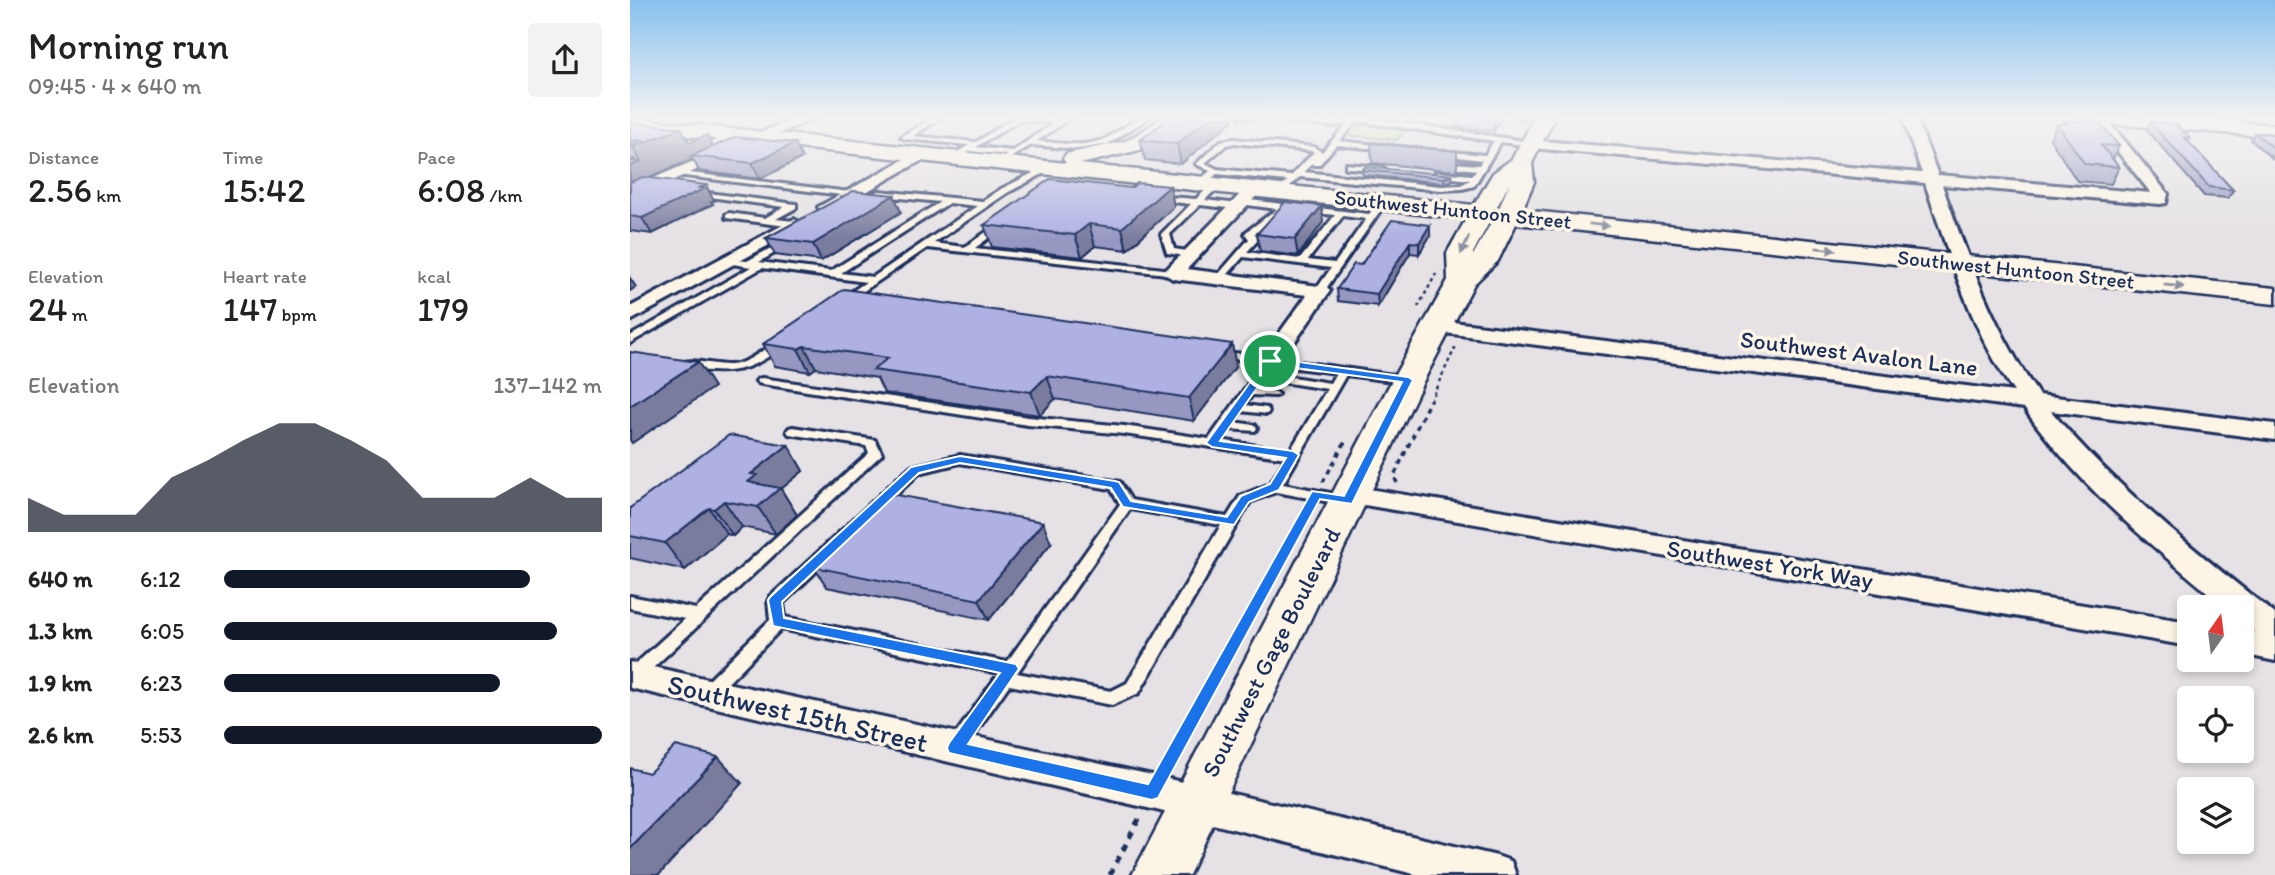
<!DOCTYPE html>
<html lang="en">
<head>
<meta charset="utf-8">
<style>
  body { margin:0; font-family:Itim,sans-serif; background:#f2f2f2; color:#222; height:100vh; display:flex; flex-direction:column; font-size:26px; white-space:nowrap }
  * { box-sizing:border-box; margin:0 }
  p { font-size:23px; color:#767676 }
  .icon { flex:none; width:38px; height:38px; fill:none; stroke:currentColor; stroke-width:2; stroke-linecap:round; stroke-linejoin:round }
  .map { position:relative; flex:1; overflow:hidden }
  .details { display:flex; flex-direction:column; background:#fff; width:630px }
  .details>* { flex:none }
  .needle { width:46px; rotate:14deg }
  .fabs { position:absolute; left:1547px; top:595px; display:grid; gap:14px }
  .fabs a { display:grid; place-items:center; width:77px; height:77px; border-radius:7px; background:#fff; box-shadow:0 4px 10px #0003; font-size:35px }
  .pin { position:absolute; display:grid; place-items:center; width:60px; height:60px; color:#fff; margin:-30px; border:4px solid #fff; border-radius:50%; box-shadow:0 2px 7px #0007 }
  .round { display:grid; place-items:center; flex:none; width:74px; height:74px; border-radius:7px; background:#f2f2f2 }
  .head { display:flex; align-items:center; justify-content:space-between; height:119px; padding:0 28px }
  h1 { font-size:38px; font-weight:600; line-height:52px }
  .stats { display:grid; grid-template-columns:repeat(3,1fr); gap:10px; height:119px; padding:7px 28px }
  .stats div { display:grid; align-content:center }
  .stats b { font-size:35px; font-weight:600 }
  .stats small { font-size:19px; font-weight:400 }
  .stats p { font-size:19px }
  .chart { height:196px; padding:14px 28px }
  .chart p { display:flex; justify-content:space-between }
  .chart svg { width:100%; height:126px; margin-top:7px; fill:#111827; opacity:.7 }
  ul { padding:0 28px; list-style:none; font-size:23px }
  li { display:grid; grid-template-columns:112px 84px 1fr; align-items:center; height:52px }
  li i { height:18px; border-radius:9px; background:#111827 }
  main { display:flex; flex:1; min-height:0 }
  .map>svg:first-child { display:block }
  .green { fill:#c0e49e; stroke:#6e8a7e; stroke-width:2 }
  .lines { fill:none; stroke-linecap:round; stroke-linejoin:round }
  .service-casing { stroke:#1b2f5e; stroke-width:6 }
  .minor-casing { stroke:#1b2f5e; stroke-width:6 }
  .secondary-casing { stroke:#1b2f5e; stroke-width:5 }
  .path-far2 { stroke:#1b2f5e; stroke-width:2.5; stroke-dasharray:3.5 3.5; stroke-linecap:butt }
  .path-far1 { stroke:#1b2f5e; stroke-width:3.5; stroke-dasharray:5 5; stroke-linecap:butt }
  .path { stroke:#1b2f5e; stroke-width:5; stroke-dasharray:7 7; stroke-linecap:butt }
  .service { fill:#fcf5e5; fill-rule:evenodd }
  .minor { fill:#fcf5e5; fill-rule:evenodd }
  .secondary { fill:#fcf5e5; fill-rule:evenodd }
  .wall { fill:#9698c2; stroke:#1b2f5e; stroke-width:2 }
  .shaded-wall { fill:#7a7c9e; stroke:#1b2f5e; stroke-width:2 }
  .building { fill:#aeb1e2; stroke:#1b2f5e; stroke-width:2 }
  .oneway { fill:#8c92a2 }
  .route { fill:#1a73e8; stroke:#fff; stroke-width:2; fill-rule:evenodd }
  .labels { text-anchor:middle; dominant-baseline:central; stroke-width:7; stroke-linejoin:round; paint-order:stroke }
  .far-street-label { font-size:21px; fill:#1b2f5e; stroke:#fcf5e5 }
  .street-label { font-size:24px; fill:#1b2f5e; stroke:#fcf5e5 }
  .near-street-label { font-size:28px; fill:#1b2f5e; stroke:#fcf5e5 }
</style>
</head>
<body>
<main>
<section class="details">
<div class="head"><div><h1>Morning run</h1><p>09:45 · 4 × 640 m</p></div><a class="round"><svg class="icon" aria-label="share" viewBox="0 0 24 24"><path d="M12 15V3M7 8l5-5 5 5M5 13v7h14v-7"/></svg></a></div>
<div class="stats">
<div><p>Distance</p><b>2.56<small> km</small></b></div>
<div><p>Time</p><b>15:42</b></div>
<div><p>Pace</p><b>6:08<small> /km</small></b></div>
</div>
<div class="stats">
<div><p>Elevation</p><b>24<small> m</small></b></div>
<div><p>Heart rate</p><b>147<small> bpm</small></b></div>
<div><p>kcal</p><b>179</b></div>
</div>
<div class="chart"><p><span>Elevation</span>137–142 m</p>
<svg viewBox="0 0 160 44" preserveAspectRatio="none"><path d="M0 44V32L10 38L20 38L30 38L40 25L50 19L60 12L70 6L80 6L90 12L100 19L110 32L120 32L130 32L140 25L150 32L160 32V44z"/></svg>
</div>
<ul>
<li><b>640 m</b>6:12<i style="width:81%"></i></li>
<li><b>1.3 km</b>6:05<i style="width:88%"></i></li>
<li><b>1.9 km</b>6:23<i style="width:73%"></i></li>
<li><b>2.6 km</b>5:53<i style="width:100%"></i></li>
</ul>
</section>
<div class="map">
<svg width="1645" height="875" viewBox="0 0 1645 875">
  <rect width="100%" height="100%" fill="#e5e1e4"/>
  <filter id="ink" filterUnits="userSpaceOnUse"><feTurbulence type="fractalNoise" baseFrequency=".0143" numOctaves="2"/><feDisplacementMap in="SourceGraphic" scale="14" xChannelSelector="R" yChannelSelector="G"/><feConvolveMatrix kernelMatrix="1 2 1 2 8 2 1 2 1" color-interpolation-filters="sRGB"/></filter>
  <g filter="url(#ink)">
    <!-- green -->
    <path class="green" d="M726 125 776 129 767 140 716 135Z"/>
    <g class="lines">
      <defs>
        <path id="service" d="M304 117H312L283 136 346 142 385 117 430 120 434 117H442L407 141C429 143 454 148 475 139 490 132 503 117 520 117L478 144 448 149 401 145 369 165 365 163 366 161 377 155 340 151 323 160 319 158 320 156 339 145 275 139 271 137ZM390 120 424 123 383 151 346 147Z
          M610 117H642L701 122 728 117 769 122 772 117H779L776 123 901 142 905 144 901 146 871 142 844 186 832 189 811 190 670 177 652 193 648 191 657 181 587 174 575 184H569V180L580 171 566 164 591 141 604 139 684 147 692 152 718 123 701 126ZM727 121 864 141 855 155 810 151 809 153 813 155 852 160 849 165 810 162 809 164 813 166 846 170 842 175 807 172 803 174 807 176 840 180 831 185 811 186 674 172 682 163 683 165H689L706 145 759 150V146H756L709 141ZM604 143 682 151 684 152 661 176 587 169 575 163 596 145Z
          M886 117H915L917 119 914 121Z
          M100 133 107 135 69 154 62 152Z
          M716 164 751 167 755 169 751 171 719 168H716Z
          M417 166 421 168 420 170 377 193 304 243 335 247 369 223 373 226 372 228 345 248 543 270 548 273 546 275 297 248 216 303 211 300 212 298 236 282 132 268 0 343V336L121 267 96 263V259L117 261 156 240 161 243 159 245 129 262 201 271 310 202 250 196 230 201V197L249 191 353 201 371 189ZM319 203 347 206 243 277 211 273Z
          M44 171 220 192 224 194 220 196 47 175H44Z
          M584 182 591 184 575 200 608 204V200L611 199 739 214 743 209 750 211 693 293H687L685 291 701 268 613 257 592 281H586V277L619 239 615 234 616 232 647 209 610 204V208L607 209 570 205 540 234 544 249 564 252V256L561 257 537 253 531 234 561 204 526 200 522 198 526 196 566 199ZM655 210 705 215 670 259 617 252 627 241 641 235 637 232 624 234ZM713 216 736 219 705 263 678 260Z
          M62 191 166 204V208L146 219 164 221 168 224 164 227 96 218V214L99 213 135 218 154 207 65 195H62Z
          M151 341 156 344 155 346C124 367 108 375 71 370 63 369 55 368 49 364 59 357 86 366 100 365 120 364 133 347 151 341Z
          M590 351 778 377 784 380 778 383 716 375 653 484 721 497 723 500 721 503 716 505 646 492 620 502 509 693 482 705 379 685 332 752 326 755 320 752 317 747 320 742 369 673 151 629 84 697 78 699 72 697 70 692 72 687 140 620 138 601 140 597 280 467 330 455 485 481 490 482 501 500 597 517 610 496 640 484 656 458 494 434 398 425 132 384 128 383 126 381 128 379 132 378 398 417 494 426 579 439 633 363 586 356 585 354 586 352ZM643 365 706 373 700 383 637 373ZM633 379 697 389 660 451 590 440 598 429 625 431 627 428 625 425 603 422 611 411 637 414 639 411 637 408 615 405 622 395 646 396 648 394 646 392 626 389ZM330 463 481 489 490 504 377 662 155 617 153 603 289 473ZM500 509 591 525 497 683 481 691 387 673Z
          M163 427 245 440 252 454 10 680 4 682 0 680V669L55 619 0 608V596L66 609 239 453 236 446 159 434 157 431 159 428Z"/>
        <path id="minor" d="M168 117H187L0 199V188Z
          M1272 117H1286L1308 175 1521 193 1460 117H1475L1538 194 1536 203 1530 204 1312 185C1338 258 1364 331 1409 395L1645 424V440L1421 411C1487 489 1565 551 1645 614V661L1612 654V630L1624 632 1612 621V607H1595C1523 547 1448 486 1394 408L807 332 800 330 797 326 800 322 807 320 1384 392C1341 329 1319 255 1295 183L901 148 894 144 901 140 1292 173Z
          M291 150 299 155 296 158 202 211H190L188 207Z
          M625 183 631 185 633 188 631 191 557 269 697 287 700 291 648 366H632L629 361 677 295 543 279 533 273 619 185Z
          M164 219 173 224 170 228 0 321V307Z
          M720 486 1559 622V646L711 501 707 495 711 489Z
          M0 662 522 775 867 856 881 861 886 875H788L522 809 0 688Z"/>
        <path id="secondary" d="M535 117H559L510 150 450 164 844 205 863 173 882 159 905 117H925L902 163 904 182 892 210 1645 288V304L886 224 868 261 844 284 794 380 559 875H502L762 380 818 280 817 253 836 219 0 130V118L436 163 433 159 436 154 496 141ZM880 182 869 208 867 207ZM860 221H862L843 255V253Z
          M1457 117H1547L1645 125V137L1467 123Z"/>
      </defs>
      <!-- service casing -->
      <use href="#service" class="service-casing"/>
      <!-- minor casing -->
      <use href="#minor" class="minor-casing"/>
      <!-- secondary casing -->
      <use href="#secondary" class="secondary-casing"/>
      <!-- path-far2 -->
      <path class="path-far2" d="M788 307 806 274
        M800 401 827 344"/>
      <!-- path-far1 -->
      <path class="path-far1" d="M693 482 716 440
        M767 483 764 476 800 400
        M624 608 679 508"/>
      <!-- path -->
      <path class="path" d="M536 768 625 606
        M480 875 511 815"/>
      <!-- service -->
      <use href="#service" class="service"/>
      <!-- minor -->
      <use href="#minor" class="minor"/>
      <!-- secondary -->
      <use href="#secondary" class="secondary"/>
    </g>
    <!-- wall -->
    <path class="wall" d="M541 117H602L603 120 551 164 515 160 510 140Z
      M826 117H872L864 131 826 127Z
      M1434 120 1489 146 1483 159 1489 167 1481 184 1447 181 1420 139 1427 124H1432Z
      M0 122 51 128 59 142 83 147 172 158 130 179 69 171 63 159 17 178 84 201 81 202 83 204 22 234 0 231V161H6L4 159 0 158Z
      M1520 122 1560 138 1558 142 1603 190 1598 198 1574 196 1517 130Z
      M1625 133 1645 134V161L1621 140Z
      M741 143 827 151V171L742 163Z
      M732 170 822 175V181L814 183 733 175Z
      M540 186 544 207 497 250 465 246 452 257 362 247 354 225 501 188Z
      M271 212 191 261 145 255 136 238Z
      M641 219 693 222 668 256 630 251 627 234Z
      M762 220 800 236 789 254 780 253 748 306 708 301 707 289 731 265Z
      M133 344 606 366 564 421 425 399 410 415 254 393 247 378 186 368 180 372 145 366Z
      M158 445 173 471 151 489 167 515 146 534 112 527 103 536 97 534 55 570 0 558V508Z
      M421 543 359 620 197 587 184 567Z"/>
    <!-- shaded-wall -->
    <path class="shaded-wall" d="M580 117H602L603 120 551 164 547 144Z
      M867 117H872L864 131V121Z
      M51 128 59 143 77 135 84 149 61 156 63 159 0 185V166L11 162 3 147Z
      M165 143 172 158 130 179 122 163Z
      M822 175V181L814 183V178Z
      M76 185 84 201 81 202 83 204 22 234 12 218Z
      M540 186 544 207 497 250 492 228Z
      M264 195 271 212 191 261 183 244Z
      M692 206 693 222 668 256 665 239Z
      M459 224 465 246 452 257 445 235Z
      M800 225V236L789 254V243Z
      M780 242V253L748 306 747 294Z
      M0 278 6 287 0 291Z
      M602 344 606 366 564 421 559 398Z
      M174 346 186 368 180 372 168 349Z
      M68 362 84 387 2 443 0 440V406Z
      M417 376 425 399 410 415 401 392Z
      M158 445 173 471 151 489 167 515 146 534 128 507 118 482 121 474Z
      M94 501 112 527 103 536 84 509Z
      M79 508 97 534 55 570 35 543Z
      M413 522 421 543 359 620 349 600Z
      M88 757 112 783 29 875H0V849Z"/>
    <!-- building -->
    <path class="building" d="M541 117H580L547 144 510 140Z
      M826 117H867L864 121Z
      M1434 120 1467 122 1472 125 1489 146 1471 145 1489 167 1455 164 1427 124H1437Z
      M0 122 51 128 3 147H0V146L11 141 0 140Z
      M1520 122 1546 124 1560 138 1554 137 1603 190 1579 187Z
      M1625 133 1645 134V149Z
      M105 137 165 143 122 163 61 156Z
      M744 142 827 151 741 143Z
      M735 167 822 175 814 178 732 170Z
      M13 177 76 185 69 188 74 189 12 218 0 216V182Z
      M420 179 501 188 507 183 540 186 492 228 459 224 445 235 354 225Z
      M223 191 264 195 183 244 136 238Z
      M655 202 692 206 665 239 627 234Z
      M762 220 800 225 789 243 780 242 747 294 707 289 724 264 731 265Z
      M214 289 602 344 559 398 417 376 401 392 243 370 258 358 174 346 168 349 133 344Z
      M0 352 68 362 0 406Z
      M99 435 158 445 121 474 127 475 118 482 150 488 128 507 94 501 84 509 79 508 35 543 0 536V508Z
      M261 494 413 522 349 600 184 567Z
      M46 746 88 757 0 849V768L19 773Z"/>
    <!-- one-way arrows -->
    <defs><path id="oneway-solid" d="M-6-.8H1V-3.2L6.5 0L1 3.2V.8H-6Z" transform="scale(1.75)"/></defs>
    <g class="oneway">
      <use href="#oneway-solid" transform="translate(969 225) rotate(6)"/>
      <use href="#oneway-solid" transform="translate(835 245) rotate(115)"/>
      <use href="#oneway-solid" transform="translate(1196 249) rotate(6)"/>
      <use href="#oneway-solid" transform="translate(1544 286) rotate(6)"/>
    </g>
  </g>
  <!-- sky -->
  <linearGradient id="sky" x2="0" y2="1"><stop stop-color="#87c0ee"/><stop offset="0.49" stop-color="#f3f2f3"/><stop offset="1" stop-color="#f3f2f3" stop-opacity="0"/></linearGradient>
  <rect width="1645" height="240" fill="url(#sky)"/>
  <!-- route -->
  <path class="route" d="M640 358 778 377 783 380 722 504 690 499 528 798 522 800 319 753 317 748 319 743 370 673 143 626 138 600 140 597 281 467 330 456 485 481 489 482 501 501 597 517 611 496 640 484 656 458 582 447 576 443 637 359ZM643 365 772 382 714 496 682 491 518 784 338 744 386 673 389 669 386 664 154 618 152 602 289 473 330 463 481 488 493 507 604 525 619 502 649 490 669 455 663 451 590 441Z"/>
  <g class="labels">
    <!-- far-street labels -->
    <g class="far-street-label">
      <text transform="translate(823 209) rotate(6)">Southwest Huntoon Street</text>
      <text transform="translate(1386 269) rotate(6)">Southwest Huntoon Street</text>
    </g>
    <!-- street labels -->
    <g class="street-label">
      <text transform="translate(1229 353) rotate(7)">Southwest Avalon Lane</text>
      <text transform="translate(1140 564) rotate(9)">Southwest York Way</text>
      <text transform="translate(641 652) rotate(-63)">Southwest Gage Boulevard</text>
    </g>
    <!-- near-street labels -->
    <g class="near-street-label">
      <text transform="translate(168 713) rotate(13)">Southwest 15th Street</text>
    </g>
  </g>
</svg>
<div class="fabs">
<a><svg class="needle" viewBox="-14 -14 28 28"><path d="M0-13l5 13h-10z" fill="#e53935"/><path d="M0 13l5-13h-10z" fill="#767676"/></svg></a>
<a><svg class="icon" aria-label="locate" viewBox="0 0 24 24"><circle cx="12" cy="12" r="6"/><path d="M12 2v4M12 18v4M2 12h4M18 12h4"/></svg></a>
<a><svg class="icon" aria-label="layers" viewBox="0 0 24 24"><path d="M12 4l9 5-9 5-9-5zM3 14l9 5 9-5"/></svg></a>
</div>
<div class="pin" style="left:640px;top:361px;background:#1e9e55"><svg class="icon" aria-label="arrive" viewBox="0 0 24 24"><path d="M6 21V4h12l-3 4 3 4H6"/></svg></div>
</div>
</main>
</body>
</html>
